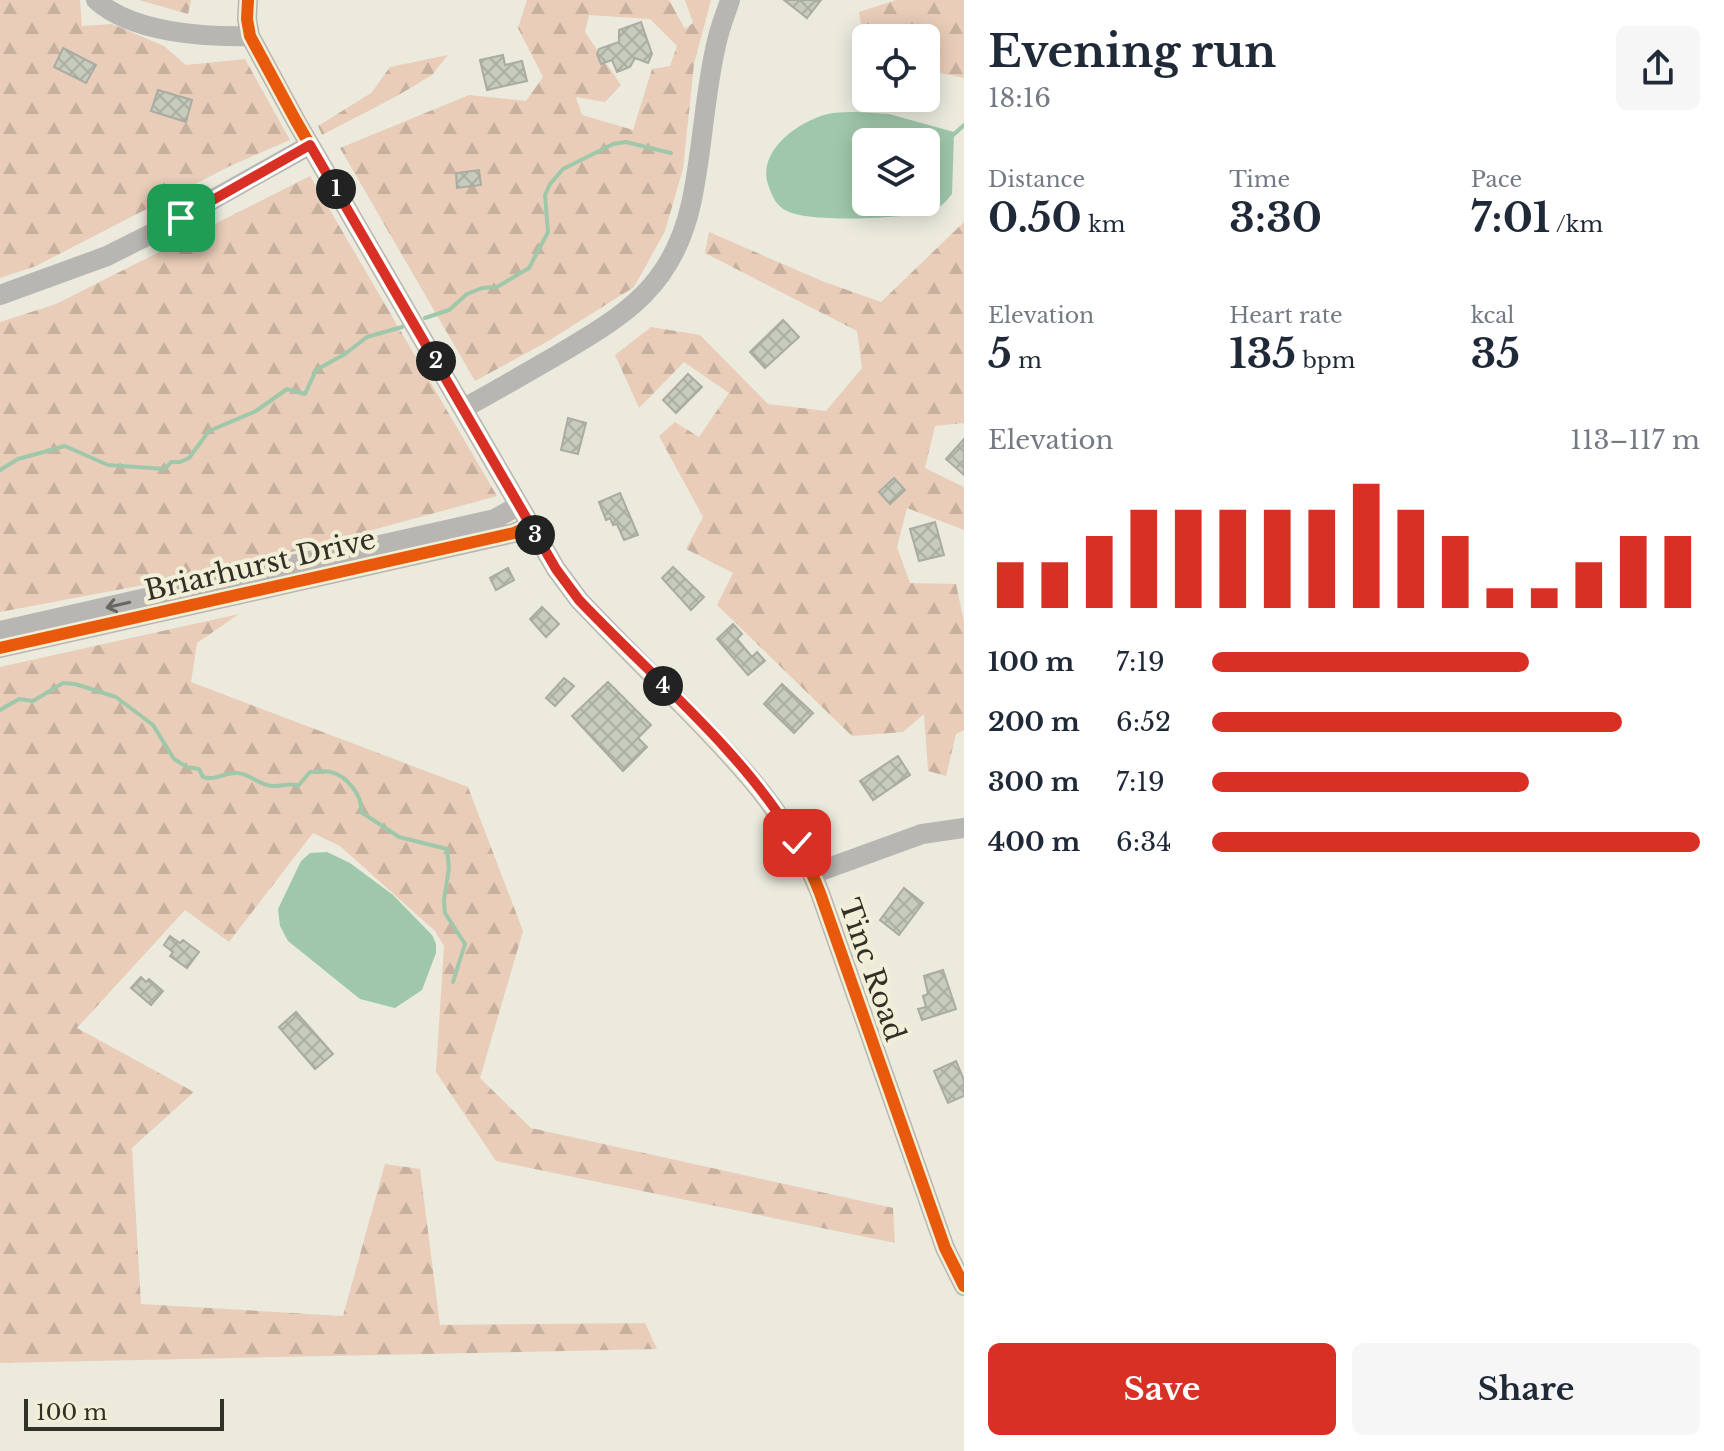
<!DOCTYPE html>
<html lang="en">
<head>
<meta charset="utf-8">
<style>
  body { margin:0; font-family:"Libre Baskerville",serif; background:#f6f6f7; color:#1f2937; height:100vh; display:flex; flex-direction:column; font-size:30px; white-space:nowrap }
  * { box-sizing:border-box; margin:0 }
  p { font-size:26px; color:#747a83 }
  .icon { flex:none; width:44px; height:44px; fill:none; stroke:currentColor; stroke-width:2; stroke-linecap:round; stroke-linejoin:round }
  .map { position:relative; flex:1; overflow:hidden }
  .panel { display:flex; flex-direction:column; background:#fff; width:760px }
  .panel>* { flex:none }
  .buttons { position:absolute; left:852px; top:24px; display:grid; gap:16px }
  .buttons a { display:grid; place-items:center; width:88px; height:88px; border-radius:12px; background:#fff; box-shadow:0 4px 20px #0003; font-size:40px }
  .scale { position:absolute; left:24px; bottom:20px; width:200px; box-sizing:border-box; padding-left:8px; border:4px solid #323128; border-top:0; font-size:22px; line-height:28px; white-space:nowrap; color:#323128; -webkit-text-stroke:6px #f1efd7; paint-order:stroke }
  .pin { position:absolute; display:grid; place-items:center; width:68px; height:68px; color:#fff; margin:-34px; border-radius:16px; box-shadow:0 4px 12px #0006 }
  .km { position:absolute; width:40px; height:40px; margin:-20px; border-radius:50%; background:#222; color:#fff; font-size:22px; line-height:40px; text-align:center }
  .round { display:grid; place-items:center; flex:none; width:84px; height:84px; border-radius:12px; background:#f6f6f7 }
  .overview { display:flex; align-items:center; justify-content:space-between; height:136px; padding:0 24px }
  h1 { font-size:44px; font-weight:800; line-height:60px }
  .figures { display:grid; grid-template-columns:repeat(3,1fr); gap:12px; height:136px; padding:8px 24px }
  .figures div { display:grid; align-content:center }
  .figures b { font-size:40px; font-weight:800 }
  .figures small { font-size:22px; font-weight:400 }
  .figures p { font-size:22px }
  .chart { height:224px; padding:16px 24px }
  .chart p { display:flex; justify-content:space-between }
  .chart svg { width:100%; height:144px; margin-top:8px; stroke:#d93025; stroke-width:6 }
  .button { display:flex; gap:16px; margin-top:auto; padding:16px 24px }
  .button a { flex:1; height:92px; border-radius:12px; background:#d93025; color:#fff; font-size:32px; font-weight:800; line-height:92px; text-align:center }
  .button a+a { background:#f6f6f7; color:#1f2937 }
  ul { padding:0 24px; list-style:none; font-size:26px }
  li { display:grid; grid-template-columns:128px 96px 1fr; align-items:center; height:60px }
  li i { height:20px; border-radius:10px; background:#d93025 }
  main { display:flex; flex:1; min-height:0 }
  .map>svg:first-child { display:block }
  .forest { fill:url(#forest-firs); fill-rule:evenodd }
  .water { fill:#9fc8ab; fill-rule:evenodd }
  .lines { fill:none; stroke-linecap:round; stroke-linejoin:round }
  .stream { stroke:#9fc8ab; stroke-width:4 }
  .building { fill:url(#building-cross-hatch); stroke:#aaaba2; stroke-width:2 }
  .minor { stroke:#b8b6b2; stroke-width:20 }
  .cycleway-casing { stroke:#f1efd7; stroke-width:17 }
  .cycleway { stroke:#e8590c; stroke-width:12 }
  .oneway { stroke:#68665f }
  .route-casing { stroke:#fff; stroke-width:16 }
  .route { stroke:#d93025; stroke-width:10 }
  .labels { text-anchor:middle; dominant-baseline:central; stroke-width:8; stroke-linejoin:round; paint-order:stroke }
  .street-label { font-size:28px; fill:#323128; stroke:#f1efd7 }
</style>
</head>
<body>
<main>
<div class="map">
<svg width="964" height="1451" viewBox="0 0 964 1451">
  <defs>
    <pattern id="forest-firs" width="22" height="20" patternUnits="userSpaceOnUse" patternTransform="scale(2)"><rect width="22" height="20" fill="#e9cdb9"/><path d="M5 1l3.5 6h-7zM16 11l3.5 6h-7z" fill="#c8b09f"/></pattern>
    <pattern id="building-cross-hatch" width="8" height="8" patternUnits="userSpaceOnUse" patternTransform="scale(2)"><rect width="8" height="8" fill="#c6cbbb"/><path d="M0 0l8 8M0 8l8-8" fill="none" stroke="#abafa1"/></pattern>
  </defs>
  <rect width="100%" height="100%" fill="#ebeadd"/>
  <!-- forest -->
  <path class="forest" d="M0 0H80L82 26 112 24 164 46 186 65 245 59 290 140 232 165 36 266 0 278Z
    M139 0H191L188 14Z
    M527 0H669L685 29 693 23 685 0H711L694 64 683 169 665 231 634 287 545 343 475 381 340 148 469 95 526 101 543 77 518 28ZM589 15 650 19 677 46 670 66 652 69 633 130 582 115 576 97 605 102 621 85 585 32Z
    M896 0H964V78L926 70V38H866V58L859 12Z
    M448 55 432 75 397 96 322 135 318 126 371 93 390 67Z
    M310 176 497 496 229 569 0 612V322L56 304Z
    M964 222V423L935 426 925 468 964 487V530L907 508 897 547 910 583 956 584 964 622V730L956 734 946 776 928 771 924 714 903 732 852 736 717 605 733 573 686 549 703 517 659 436 675 422 699 437 729 393 684 362 639 408 615 355 651 327 700 335 768 404 826 411 862 368 857 331 705 253 709 232 822 281 881 302Z
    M239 614 197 643 191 682 468 787 523 931 480 1078 531 1128 893 1208 895 1243 496 1161 436 1072 444 946 435 931 340 846 313 833 229 942 185 910 77 1028 194 1092 132 1148 141 1304 343 1316 385 1164 420 1169 440 1325 645 1323 657 1349 0 1363V667Z"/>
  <!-- water -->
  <path class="water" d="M858 112 889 114 954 132 952 194C949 198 944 204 939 207 919 220 808 223 787 211 777 207 772 196 769 187 754 151 802 118 833 113 841 112 850 112 858 112ZM866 142H926V202H866Z
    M327 852 350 863 393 895 432 935 436 944V953L422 990 395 1008 360 999 288 941 280 926 278 909 301 861 310 853Z"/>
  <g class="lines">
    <!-- stream -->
    <path class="stream" d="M951 137 964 125
      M425 318 449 310 467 294 482 288 497 287 529 268 548 232 545 195 550 184 563 169 613 144 626 142 671 153
      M0 470 18 459 65 446 108 465 165 469 171 462H180L189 458 209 431 256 411 287 389 305 394 316 370 345 354 367 337 402 327
      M0 710 19 699 33 701 63 683 75 684 116 697 153 725 174 759 187 767 199 769 203 777C215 781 223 773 236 773 248 772 258 785 272 786 282 787 288 782 298 786L310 772C316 772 325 770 331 772 347 776 363 796 361 812L399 837 447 849 449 868 444 900 445 913 465 944 453 982"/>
  </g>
  <!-- building -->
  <path class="building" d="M784 0H821L807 18Z
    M641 22 652 54 648 63 635 58 630 67 617 72 612 60 601 64 597 54 599 49 619 42V30Z
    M63 48 96 65 86 83 54 67Z
    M503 55 505 65 522 61 527 81 487 90 480 60Z
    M158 90 192 100 186 122 151 111Z
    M479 170 481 185 457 188 456 173Z
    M783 320 799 337 765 368 750 352Z
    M688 374 702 387 676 413 663 400Z
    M568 418 586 423 578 454 561 450Z
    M964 439V475L946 459Z
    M894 478 905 490 890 504 879 492Z
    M620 493 638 535 624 540 617 524 613 525 610 518 606 520 599 502Z
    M935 522 944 555 919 561 910 529Z
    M673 567 704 597 691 610 662 578Z
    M508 568 514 580 496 590 490 578Z
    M542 607 559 624 546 637 530 619Z
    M733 624 742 634 737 639 752 657 757 652 765 661 748 675 717 639Z
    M564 678 574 686 555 706 546 698Z
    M608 682 651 725 638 738 647 747 623 771 572 716Z
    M782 684 813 713 794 733 764 704Z
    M898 756 910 775 873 800 860 781Z
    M904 888 923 903 899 935 880 920Z
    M170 936 180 943 183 940 199 952 187 968 170 956 173 952 164 945Z
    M943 970 956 1009 922 1020 918 1009 926 1007 923 996 928 994 924 976Z
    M141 977 146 982 149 979 163 991 151 1005 131 988Z
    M296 1012 333 1054 315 1069 279 1027Z
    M956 1061 964 1080V1096L948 1103 934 1071Z"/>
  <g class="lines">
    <!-- minor -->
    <path class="minor" d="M96 0C132 33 204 37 250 36
      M248 0 247 19 250 36 296 121 556 569 579 600C613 636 648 671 683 706 739 763 791 817 820 893L945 1248 964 1286
      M0 295 107 256 153 233 310 145
      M464 408C494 392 524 374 554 357 623 316 672 289 691 204 703 150 704 94 717 41 720 27 726 13 730 0
      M0 631 495 519 519 505
      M0 648 514 533 530 526
      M812 874 922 834 964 828"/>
    <defs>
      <path id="cycleway" d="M248 0 247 19 250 36 296 121 556 569 579 600C613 636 648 671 683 706 739 763 791 817 820 893L945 1248 964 1286
        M0 648 514 533 530 526"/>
    </defs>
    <!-- cycleway casing -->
    <use href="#cycleway" class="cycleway-casing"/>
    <!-- cycleway -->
    <use href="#cycleway" class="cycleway"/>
  </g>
  <!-- one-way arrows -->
  <defs><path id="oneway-shaft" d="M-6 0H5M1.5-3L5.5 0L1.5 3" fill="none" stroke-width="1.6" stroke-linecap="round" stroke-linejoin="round" transform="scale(2)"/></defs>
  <use class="oneway" href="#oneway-shaft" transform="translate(118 605) rotate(167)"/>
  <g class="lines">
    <defs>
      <path id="route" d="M181 218 310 145 556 569 579 600C652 677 744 752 797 843"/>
    </defs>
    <!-- route casing -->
    <use href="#route" class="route-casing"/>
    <!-- route -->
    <use href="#route" class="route"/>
  </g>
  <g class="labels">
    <!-- street labels -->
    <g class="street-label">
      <text transform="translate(260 565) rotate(-13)">Briarhurst Drive</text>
      <text transform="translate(872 970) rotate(71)">Tinc Road</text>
    </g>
  </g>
</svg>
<div class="buttons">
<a><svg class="icon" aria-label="locate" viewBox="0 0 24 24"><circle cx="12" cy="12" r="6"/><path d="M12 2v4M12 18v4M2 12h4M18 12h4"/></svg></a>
<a><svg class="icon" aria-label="layers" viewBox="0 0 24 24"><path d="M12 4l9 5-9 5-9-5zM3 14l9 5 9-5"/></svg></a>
</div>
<div class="scale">100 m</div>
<div class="pin" style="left:181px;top:218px;background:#1e9e55"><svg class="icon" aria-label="arrive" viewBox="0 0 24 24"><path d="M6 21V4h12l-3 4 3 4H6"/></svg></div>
<div class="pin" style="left:797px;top:843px;background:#d93025"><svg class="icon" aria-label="check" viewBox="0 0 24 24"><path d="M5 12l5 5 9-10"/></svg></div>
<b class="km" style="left:336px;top:189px">1</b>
<b class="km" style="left:436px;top:361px">2</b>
<b class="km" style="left:535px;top:535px">3</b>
<b class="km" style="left:663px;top:686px">4</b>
</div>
<section class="panel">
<div class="overview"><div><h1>Evening run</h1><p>18:16</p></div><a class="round"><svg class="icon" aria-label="share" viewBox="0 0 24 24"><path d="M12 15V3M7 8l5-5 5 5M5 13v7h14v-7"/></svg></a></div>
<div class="figures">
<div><p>Distance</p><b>0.50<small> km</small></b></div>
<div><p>Time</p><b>3:30</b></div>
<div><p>Pace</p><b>7:01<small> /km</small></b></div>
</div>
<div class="figures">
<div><p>Elevation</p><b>5<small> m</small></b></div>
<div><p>Heart rate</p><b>135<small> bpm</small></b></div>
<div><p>kcal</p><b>35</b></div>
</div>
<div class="chart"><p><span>Elevation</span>113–117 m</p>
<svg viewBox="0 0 160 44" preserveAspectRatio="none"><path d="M5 44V30M15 44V30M25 44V22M35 44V14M45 44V14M55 44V14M65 44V14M75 44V14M85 44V6M95 44V14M105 44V22M115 44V38M125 44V38M135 44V30M145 44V22M155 44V22"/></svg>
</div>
<ul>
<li><b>100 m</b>7:19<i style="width:65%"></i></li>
<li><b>200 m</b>6:52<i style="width:84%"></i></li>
<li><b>300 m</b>7:19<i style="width:65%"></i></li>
<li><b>400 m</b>6:34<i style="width:100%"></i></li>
</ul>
<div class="button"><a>Save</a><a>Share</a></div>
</section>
</main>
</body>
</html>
